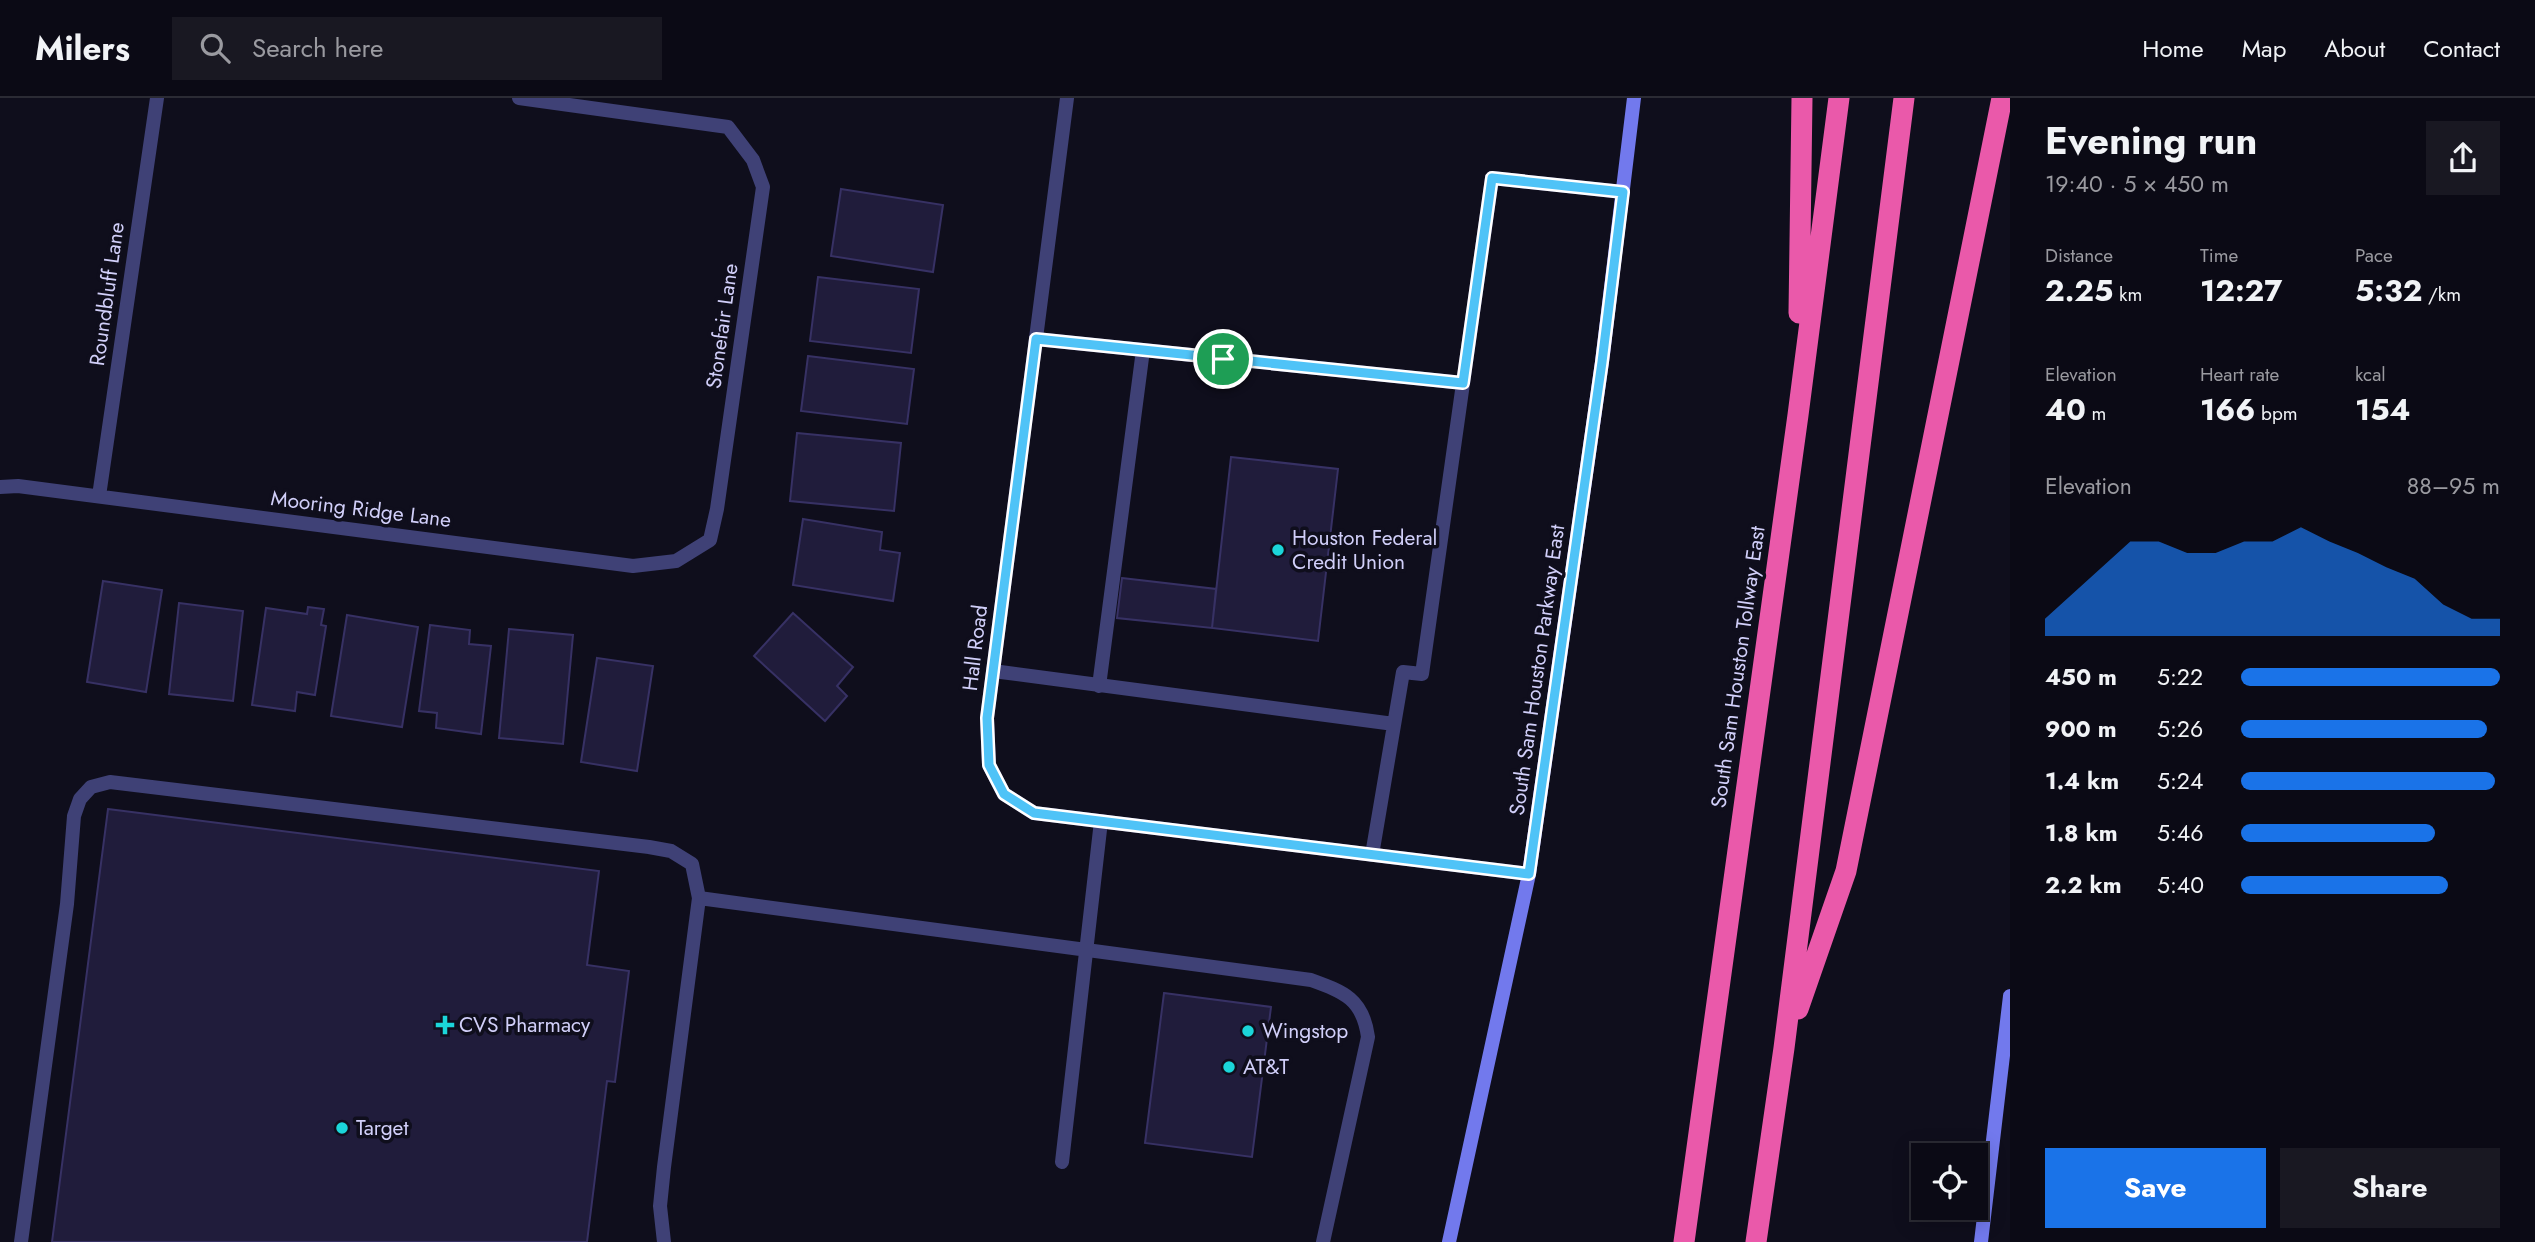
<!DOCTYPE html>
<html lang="en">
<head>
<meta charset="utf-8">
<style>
  body { margin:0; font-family:Jost,sans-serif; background:#191822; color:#f1f3f6; height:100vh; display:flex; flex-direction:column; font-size:26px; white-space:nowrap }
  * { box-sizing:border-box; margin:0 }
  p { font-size:23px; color:#9a9aa0 }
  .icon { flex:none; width:38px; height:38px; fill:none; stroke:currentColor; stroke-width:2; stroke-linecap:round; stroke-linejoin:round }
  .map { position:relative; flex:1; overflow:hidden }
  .details { display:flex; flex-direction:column; background:#0b0a15; width:525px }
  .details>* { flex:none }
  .buttons { position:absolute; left:1911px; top:1045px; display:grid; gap:14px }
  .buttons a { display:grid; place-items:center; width:77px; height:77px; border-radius:0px; background:#0b0a15; box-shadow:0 4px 18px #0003,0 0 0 2px #2b2b34; font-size:35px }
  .pin { position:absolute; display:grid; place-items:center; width:60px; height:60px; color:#fff; margin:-30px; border:4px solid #fff; border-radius:50%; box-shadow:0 2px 7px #0007 }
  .round { display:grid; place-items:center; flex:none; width:74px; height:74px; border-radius:0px; background:#191822 }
  .summary { display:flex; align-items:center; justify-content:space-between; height:119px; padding:0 35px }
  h1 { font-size:38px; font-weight:700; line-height:52px }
  .figures { display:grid; grid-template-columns:repeat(3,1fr); gap:10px; height:119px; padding:7px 35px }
  .figures div { display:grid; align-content:center }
  .figures b { font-size:30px; font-weight:700 }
  .figures small { font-size:19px; font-weight:400 }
  .figures p { font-size:19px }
  .chart { height:196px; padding:14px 35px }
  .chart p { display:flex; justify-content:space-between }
  .chart svg { width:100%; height:126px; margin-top:7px; fill:#1a73e8; opacity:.7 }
  .cta { display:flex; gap:14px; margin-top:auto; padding:14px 35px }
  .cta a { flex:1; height:80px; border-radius:0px; background:#1a73e8; color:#fff; font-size:28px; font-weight:700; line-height:80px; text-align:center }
  .cta a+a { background:#191822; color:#f1f3f6 }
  ul { padding:0 35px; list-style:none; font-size:23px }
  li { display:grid; grid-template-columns:112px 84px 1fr; align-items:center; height:52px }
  li i { height:18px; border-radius:9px; background:#1a73e8 }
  header { display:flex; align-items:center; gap:42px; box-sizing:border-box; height:98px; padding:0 35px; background:#0b0a15; border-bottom:2px solid #2b2b34 }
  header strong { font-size:33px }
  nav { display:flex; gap:38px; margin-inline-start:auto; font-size:24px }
  .search { width:490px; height:63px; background:#191822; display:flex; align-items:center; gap:18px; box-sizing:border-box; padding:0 24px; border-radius:0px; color:#9a9aa0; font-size:26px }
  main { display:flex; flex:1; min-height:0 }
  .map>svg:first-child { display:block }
  .building { fill:#201c3b; stroke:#373164; stroke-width:2 }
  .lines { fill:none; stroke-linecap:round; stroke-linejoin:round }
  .service { stroke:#3f4176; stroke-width:14 }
  .minor { stroke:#3f4176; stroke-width:14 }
  .secondary { stroke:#7279ed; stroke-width:14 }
  .motorway { stroke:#ea59aa; stroke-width:21 }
  .route-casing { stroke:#fff; stroke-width:14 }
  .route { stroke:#4fc3f7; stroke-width:9 }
  .poi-dot { fill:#1bd5d9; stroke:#0f0e1c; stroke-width:2.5 }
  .labels { text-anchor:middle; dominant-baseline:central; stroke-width:7; stroke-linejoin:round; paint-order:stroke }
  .street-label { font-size:21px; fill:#d1cff9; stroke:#0f0e1c }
  .poi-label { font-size:21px; fill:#d1cff9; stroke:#0f0e1c; text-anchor:start }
</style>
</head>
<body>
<header>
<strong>Milers</strong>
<div class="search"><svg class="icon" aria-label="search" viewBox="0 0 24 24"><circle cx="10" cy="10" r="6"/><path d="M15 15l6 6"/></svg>Search here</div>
<nav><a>Home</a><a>Map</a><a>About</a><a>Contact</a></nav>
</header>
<main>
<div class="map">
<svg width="2010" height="1144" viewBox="0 0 2010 1144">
  <rect width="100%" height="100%" fill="#0f0e1c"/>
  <!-- building -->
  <path class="building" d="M841 91 943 107 933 174 831 158Z
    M818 179 919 191 911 255 810 243Z
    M808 258 914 271 907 326 801 313Z
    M797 335 901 345 894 413 790 403Z
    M1231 359 1338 371 1318 543 1212 530Z
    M803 421 882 434 880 452 900 455 893 503 793 487Z
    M1122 480 1216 491 1212 530 1117 520Z
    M103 483 162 492 146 594 87 584Z
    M179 505 243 513 233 603 169 596Z
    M308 509 324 511 321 527 326 528 315 597 297 594 295 613 252 607 266 510 307 516Z
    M793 515 853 569 837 588 847 598 825 623 754 558Z
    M347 517 418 529 402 629 331 618Z
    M430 527 470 532 469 546 491 548 481 636 436 630 437 615 419 613Z
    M509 531 573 537 563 646 499 640Z
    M597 560 653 568 637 673 581 664Z
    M108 711 599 773 587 867 629 873 615 984 607 983 587 1144H52Z
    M1164 895 1271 909 1252 1059 1145 1045Z"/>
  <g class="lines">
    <!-- service -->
    <path class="service" d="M1036 241 1143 252 1099 588
      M1143 252 1463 285
      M993 573 1394 626
      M1372 757 1403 574 1422 576 1492 80 1623 94
      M699 800 1311 882C1344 894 1363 901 1368 939L1323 1144
      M1062 1064 1101 723
      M21 1144 67 806 74 718 80 701 91 689 110 684 649 749 671 753 692 766 699 800 664 1069 660 1108 664 1144"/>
    <!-- minor -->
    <path class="minor" d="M1067 0 987 620 989 667 1004 696 1034 715 1529 776
      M0 389 18 388 633 468 676 463 710 442 717 411 763 89 753 62 728 29 519 0
      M99 398 157 0"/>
    <!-- secondary -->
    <path class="secondary" d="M1449 1144 1529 776 1602 264 1634 0
      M1981 1144 2010 898"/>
    <!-- motorway -->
    <path class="motorway" d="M1799 215 1802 0
      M1798 911 1846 773 2002 0
      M1684 1144 1798 317 1839 0
      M1756 1144 1784 950 1904 0"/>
  </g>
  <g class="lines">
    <defs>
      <path id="route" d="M1492 80 1623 94 1602 264 1529 776 1034 715 1004 696 989 667 987 620 1036 241 1463 285Z"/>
    </defs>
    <!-- route casing -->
    <use href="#route" class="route-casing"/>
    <!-- route -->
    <use href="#route" class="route"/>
  </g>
  <!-- markers -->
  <g class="poi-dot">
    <circle cx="1278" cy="452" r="7"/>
    <path d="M441.5 916.5h7v7h7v7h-7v7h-7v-7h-7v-7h7z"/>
    <circle cx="1248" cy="933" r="7"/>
    <circle cx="1229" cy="969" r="7"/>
    <circle cx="342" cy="1030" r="7"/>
  </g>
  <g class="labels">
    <!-- street labels -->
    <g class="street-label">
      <text transform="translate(107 196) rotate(-82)">Roundbluff Lane</text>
      <text transform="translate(722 228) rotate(-82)">Stonefair Lane</text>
      <text transform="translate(361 411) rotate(7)">Mooring Ridge Lane</text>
      <text transform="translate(975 550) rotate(-83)">Hall Road</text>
      <text transform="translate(1738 569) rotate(-82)">South Sam Houston Tollway East</text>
      <text transform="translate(1537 572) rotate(-82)">South Sam Houston Parkway East</text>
    </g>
    <!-- poi labels -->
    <g class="poi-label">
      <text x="1292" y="440">Houston Federal<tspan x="1292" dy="24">Credit Union</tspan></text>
      <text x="459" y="927">CVS Pharmacy</text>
      <text x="1262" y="933">Wingstop</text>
      <text x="1243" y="969">AT&amp;T</text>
      <text x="356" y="1030">Target</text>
    </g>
  </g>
</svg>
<div class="buttons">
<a><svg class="icon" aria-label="locate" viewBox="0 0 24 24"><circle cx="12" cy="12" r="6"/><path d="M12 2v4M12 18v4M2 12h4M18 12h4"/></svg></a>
</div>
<div class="pin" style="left:1223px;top:261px;background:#1e9e55"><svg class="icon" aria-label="arrive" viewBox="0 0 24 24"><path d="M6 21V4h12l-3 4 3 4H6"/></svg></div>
</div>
<section class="details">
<div class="summary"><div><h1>Evening run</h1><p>19:40 · 5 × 450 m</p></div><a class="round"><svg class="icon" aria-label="share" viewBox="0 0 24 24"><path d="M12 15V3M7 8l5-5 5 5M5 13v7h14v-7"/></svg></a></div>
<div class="figures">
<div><p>Distance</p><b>2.25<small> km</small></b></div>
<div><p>Time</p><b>12:27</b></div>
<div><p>Pace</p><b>5:32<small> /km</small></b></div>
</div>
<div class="figures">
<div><p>Elevation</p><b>40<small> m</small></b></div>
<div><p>Heart rate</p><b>166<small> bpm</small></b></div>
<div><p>kcal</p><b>154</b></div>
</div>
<div class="chart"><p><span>Elevation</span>88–95 m</p>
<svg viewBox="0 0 160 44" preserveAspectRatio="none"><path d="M0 44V38L10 29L20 20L30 11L40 11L50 15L60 15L70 11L80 11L90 6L100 11L110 15L120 20L130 24L140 33L150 38L160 38V44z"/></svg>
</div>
<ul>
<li><b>450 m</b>5:22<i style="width:100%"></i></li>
<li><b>900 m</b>5:26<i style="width:95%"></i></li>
<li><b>1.4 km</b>5:24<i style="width:98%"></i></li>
<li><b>1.8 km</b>5:46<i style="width:75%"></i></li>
<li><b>2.2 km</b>5:40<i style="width:80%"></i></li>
</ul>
<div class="cta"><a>Save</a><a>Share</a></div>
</section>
</main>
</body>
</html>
